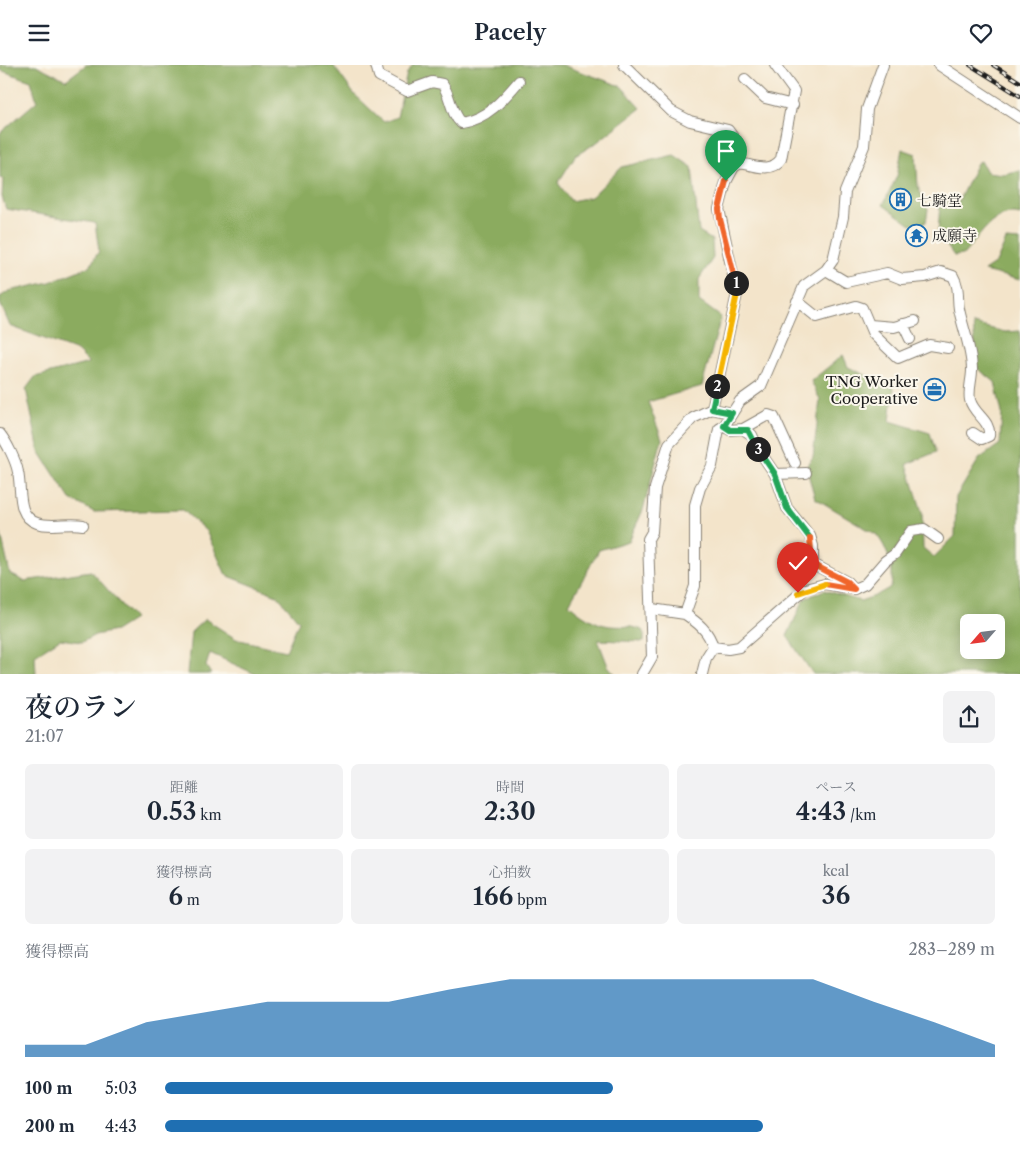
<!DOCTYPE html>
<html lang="ja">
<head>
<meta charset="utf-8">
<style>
  body { margin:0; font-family:"Libre Caslon Text","Noto Serif JP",serif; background:#f2f2f3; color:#1f2937; height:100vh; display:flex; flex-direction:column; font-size:19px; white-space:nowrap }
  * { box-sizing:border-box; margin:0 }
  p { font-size:16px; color:#747a83 }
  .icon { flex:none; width:28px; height:28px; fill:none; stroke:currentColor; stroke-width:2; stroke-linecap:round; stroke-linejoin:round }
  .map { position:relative; height:609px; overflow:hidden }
  .details { display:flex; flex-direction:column; background:#fff; flex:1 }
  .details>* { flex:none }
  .needle { width:32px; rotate:242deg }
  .controls { position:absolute; left:960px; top:549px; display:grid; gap:10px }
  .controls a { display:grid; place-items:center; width:45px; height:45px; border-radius:8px; background:#fff; box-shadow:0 2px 12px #0003; font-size:25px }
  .pin { position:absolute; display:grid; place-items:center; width:42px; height:42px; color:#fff; margin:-51px -21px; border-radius:50% 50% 50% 0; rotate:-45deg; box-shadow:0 0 5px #0007 }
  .pin .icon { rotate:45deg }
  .km { position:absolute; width:25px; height:25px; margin:-12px; border-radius:50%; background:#222; color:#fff; font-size:14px; line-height:25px; text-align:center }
  .round { display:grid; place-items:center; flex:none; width:52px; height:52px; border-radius:8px; background:#f2f2f3 }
  .overview { display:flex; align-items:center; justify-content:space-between; height:85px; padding:0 25px }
  h1 { font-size:28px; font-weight:600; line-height:38px }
  .figures { display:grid; grid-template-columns:repeat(3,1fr); gap:8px; height:85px; padding:5px 25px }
  .figures div { display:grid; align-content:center; border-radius:8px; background:#f2f2f3; text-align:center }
  .figures b { font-size:25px; font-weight:600 }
  .figures small { font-size:14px; font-weight:400 }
  .figures p { font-size:14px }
  .chart { height:140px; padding:10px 25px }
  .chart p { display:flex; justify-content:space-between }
  .chart svg { width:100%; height:90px; margin-top:5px; fill:#1f6fb2; opacity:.7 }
  ul { padding:0 25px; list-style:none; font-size:16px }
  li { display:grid; grid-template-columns:80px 60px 1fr; align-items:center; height:38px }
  li i { height:12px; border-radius:6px; background:#1f6fb2 }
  header { display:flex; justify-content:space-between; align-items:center; height:65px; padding:0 25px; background:#fff; font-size:22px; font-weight:600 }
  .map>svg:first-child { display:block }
  .forest { fill:#8bab5e; stroke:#54643d; fill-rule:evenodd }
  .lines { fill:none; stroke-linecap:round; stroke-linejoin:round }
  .minor-casing { stroke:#888073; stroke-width:12 }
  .minor { stroke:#fff; stroke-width:10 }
  .rail-casing { stroke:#1c1c1c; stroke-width:4 }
  .rail { stroke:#fbf7ec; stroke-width:2; stroke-dasharray:5.5; stroke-linecap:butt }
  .split-1-casing { stroke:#fff; stroke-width:10 }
  .split-2-casing { stroke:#fff; stroke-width:10 }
  .split-3-casing { stroke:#fff; stroke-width:10 }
  .split-4-casing { stroke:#fff; stroke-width:10 }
  .split-5-casing { stroke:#fff; stroke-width:10 }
  .split-6-casing { stroke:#fff; stroke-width:10 }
  .split-1 { stroke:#f0652b; stroke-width:6 }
  .split-2 { stroke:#f5b400; stroke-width:6 }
  .split-3 { stroke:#22a559; stroke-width:6 }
  .split-4 { stroke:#22a559; stroke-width:6 }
  .split-5 { stroke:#f0652b; stroke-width:6 }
  .split-6 { stroke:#f5b400; stroke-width:6 }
  .labels { text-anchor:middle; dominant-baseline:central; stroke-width:4; stroke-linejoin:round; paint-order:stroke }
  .poi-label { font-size:15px; fill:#1c1c1c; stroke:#fbf7ec; text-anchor:start }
</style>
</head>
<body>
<header><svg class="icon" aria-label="menu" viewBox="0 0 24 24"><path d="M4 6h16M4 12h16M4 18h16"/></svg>Pacely<svg class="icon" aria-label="heart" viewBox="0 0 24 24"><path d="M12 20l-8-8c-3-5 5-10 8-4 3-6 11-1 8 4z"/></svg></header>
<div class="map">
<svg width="1020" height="609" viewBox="0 0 1020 609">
  <rect width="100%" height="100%" fill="#fbf7ec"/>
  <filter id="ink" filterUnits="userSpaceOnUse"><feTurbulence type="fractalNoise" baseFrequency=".02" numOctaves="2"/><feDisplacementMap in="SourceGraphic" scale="10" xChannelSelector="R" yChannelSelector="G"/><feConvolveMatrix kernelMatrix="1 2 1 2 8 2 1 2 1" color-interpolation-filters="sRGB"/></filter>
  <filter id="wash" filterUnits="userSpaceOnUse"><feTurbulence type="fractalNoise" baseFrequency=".0096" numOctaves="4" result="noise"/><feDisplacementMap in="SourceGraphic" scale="20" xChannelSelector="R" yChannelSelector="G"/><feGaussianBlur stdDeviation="1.12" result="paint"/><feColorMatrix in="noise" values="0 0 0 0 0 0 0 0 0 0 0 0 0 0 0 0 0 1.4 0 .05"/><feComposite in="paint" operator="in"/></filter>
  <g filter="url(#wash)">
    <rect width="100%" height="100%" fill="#f3e4ca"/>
    <!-- forest -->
    <path class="forest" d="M0 0H36L66 15 86 0H333L354 29 384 57 397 52 407 8 413 0H562L621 21 641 43 596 78 575 91 558 118 571 136 591 132 622 102 674 90 692 102 699 167 712 175 713 193 699 214V236L721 252 702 321 648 337 662 374 643 445 629 476 599 485 569 539C580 549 594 559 610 561 622 562 633 560 644 566V577L598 575 608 601 615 609H255L210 588 206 601 211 609H187L191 567 205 554 236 574 286 586 299 556 277 530 226 510 206 466 183 445 94 447 70 434 39 386 26 324 35 312 89 298 77 286 10 261 0 238V232L9 226 50 217 90 201 99 186 95 158 6 144 2 132 3 114 0 113V68L37 36 31 16 0 5Z
      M902 84 916 89 918 122 928 144 926 157 911 160 883 140 897 111Z
      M981 96 987 107 1003 109 1020 105V150C994 143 979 173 963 190L954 191 938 168 940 137H958L977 98Z
      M1006 175 1020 176V215L984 206 996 198Z
      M973 259 1005 267 1020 266V609H813L787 571 804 534 824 525 860 536 875 531 891 522C895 504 888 485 877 470L815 433 806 402 813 392 820 335 811 316 843 290 848 302 894 323 890 356 930 368 936 387 907 399 922 447 923 483 934 492 955 471 956 432 979 394 1000 379 1002 348 995 317 977 303ZM969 558H996V585H969Z
      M0 465 10 509 24 516 91 506 134 554 115 566 95 570 82 577 60 574 35 590 36 609H0Z"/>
  </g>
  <g filter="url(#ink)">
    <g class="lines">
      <defs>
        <path id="minor" d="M376 0 379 11 407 26 432 17 442 19C451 30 450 48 461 58 487 54 503 35 519 16
          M624 0 671 46 690 56 728 65 736 76 740 98
          M939 0 1020 53
          M745 14 765 33 793 40
          M826 205 846 217 887 208 902 214 925 212 941 207 953 211C960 223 957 232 959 244 963 264 972 285 972 305 972 315 968 325 970 335 974 350 991 355 989 371L982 374 973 368
          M797 236 817 252 856 241 862 243 873 269 898 293 929 280 948 283
          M903 259 910 274
          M870 260 894 262 915 256
          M712 344 737 229 719 144 726 117 734 102 740 98C755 101 771 108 781 94L794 26 775 0
          M724 361 730 365 743 364 752 370 758 384 775 409 787 443 810 471 813 481V499L847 517 853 524
          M743 364 768 350 774 352 795 398
          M0 369C7 378 16 396 18 407 22 425 16 451 37 458 52 463 68 457 83 460
          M775 409 806 408
          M652 544 685 549
          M713 582 728 584 739 582 805 524 825 519 854 524 865 519 885 496 895 489 911 466 924 464 938 474
          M642 609 652 592 648 474 652 467 655 423 669 379 693 353 712 344 732 348
          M702 609 706 593 713 582C709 566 698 558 685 549L695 521V440L700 423 712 401 719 364 724 361 740 336 761 321 804 221 826 205 833 195 843 152 845 127 864 81 867 44 883 0"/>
      </defs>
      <!-- minor casing -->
      <use href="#minor" class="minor-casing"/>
      <!-- minor -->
      <use href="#minor" class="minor"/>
      <defs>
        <path id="rail" d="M970 0 1020 31
          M993 0 1020 17"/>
      </defs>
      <!-- rail casing -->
      <use href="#rail" class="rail-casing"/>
      <!-- rail -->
      <use href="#rail" class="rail"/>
    </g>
  </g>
  <g class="lines" filter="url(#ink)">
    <defs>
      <path id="split-1" d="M726 116 719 144 720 154 736 218"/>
      <path id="split-2" d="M717 321 737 229 736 218"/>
      <path id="split-3" d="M717 321 712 344 732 348 724 361 730 365H748L758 384"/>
      <path id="split-4" d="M758 384 775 409 787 443 810 473"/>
      <path id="split-5" d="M810 473 812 499 847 517 854 524 825 519"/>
      <path id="split-6" d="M798 528 825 519"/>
    </defs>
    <!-- split-1 casing -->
    <use href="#split-1" class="split-1-casing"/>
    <!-- split-2 casing -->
    <use href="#split-2" class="split-2-casing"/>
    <!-- split-3 casing -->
    <use href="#split-3" class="split-3-casing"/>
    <!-- split-4 casing -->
    <use href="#split-4" class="split-4-casing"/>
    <!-- split-5 casing -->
    <use href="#split-5" class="split-5-casing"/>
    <!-- split-6 casing -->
    <use href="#split-6" class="split-6-casing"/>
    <!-- split-1 -->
    <use href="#split-1" class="split-1"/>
    <!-- split-2 -->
    <use href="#split-2" class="split-2"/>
    <!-- split-3 -->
    <use href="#split-3" class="split-3"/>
    <!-- split-4 -->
    <use href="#split-4" class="split-4"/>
    <!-- split-5 -->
    <use href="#split-5" class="split-5"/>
    <!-- split-6 -->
    <use href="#split-6" class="split-6"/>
  </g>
  <!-- icons -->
  <defs>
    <symbol id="building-ring" viewBox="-11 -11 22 22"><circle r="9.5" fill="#fbf7ec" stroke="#1f6fb2" stroke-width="1.5"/><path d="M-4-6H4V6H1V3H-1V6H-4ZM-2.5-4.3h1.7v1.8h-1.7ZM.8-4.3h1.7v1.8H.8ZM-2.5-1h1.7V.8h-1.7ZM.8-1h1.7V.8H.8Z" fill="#1f6fb2"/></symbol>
    <symbol id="temple-ring" viewBox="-11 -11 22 22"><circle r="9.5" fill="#fbf7ec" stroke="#1f6fb2" stroke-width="1.5"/><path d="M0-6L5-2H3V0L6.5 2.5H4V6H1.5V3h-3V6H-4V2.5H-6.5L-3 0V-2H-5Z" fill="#1f6fb2"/></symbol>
    <symbol id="office-ring" viewBox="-11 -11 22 22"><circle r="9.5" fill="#fbf7ec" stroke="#1f6fb2" stroke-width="1.5"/><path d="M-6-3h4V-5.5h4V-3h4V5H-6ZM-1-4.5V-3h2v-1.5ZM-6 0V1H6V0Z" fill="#1f6fb2"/></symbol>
  </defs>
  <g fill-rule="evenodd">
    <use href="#building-ring" x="888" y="122" width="25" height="25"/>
    <use href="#temple-ring" x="904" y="158" width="25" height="25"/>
    <use href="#office-ring" x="922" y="312" width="25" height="25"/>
  </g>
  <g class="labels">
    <!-- poi labels -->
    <g class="poi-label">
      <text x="917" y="135">七騎堂</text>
      <text x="932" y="170">成願寺</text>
      <text x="918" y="316" text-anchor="end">TNG Worker<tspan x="918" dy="17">Cooperative</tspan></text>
    </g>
  </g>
</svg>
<div class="controls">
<a><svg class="needle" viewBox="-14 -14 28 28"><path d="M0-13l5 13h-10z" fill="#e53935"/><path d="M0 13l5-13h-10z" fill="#747a83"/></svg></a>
</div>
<div class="pin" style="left:726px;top:116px;background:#1e9e55"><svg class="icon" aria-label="arrive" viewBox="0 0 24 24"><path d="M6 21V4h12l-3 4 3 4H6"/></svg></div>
<div class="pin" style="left:798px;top:528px;background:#d93025"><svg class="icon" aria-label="check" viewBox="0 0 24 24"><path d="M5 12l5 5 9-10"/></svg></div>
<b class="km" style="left:736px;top:218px">1</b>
<b class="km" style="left:717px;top:321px">2</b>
<b class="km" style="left:758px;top:384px">3</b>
</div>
<section class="details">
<div class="overview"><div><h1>夜のラン</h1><p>21:07</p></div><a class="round"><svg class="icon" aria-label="share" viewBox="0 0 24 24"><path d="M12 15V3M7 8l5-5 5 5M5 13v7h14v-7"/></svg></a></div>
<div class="figures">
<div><p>距離</p><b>0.53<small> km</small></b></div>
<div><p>時間</p><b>2:30</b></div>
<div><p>ペース</p><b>4:43<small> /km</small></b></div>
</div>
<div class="figures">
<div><p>獲得標高</p><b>6<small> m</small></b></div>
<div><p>心拍数</p><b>166<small> bpm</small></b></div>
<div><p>kcal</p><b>36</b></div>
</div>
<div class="chart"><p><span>獲得標高</span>283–289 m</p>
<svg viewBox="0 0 160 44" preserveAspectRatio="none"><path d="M0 44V38L10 38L20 27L30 22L40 17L50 17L60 17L70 11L80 6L90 6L100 6L110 6L120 6L130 6L140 17L150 27L160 38V44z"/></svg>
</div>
<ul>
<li><b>100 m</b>5:03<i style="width:54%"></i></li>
<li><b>200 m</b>4:43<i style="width:72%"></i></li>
</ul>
</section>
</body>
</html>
